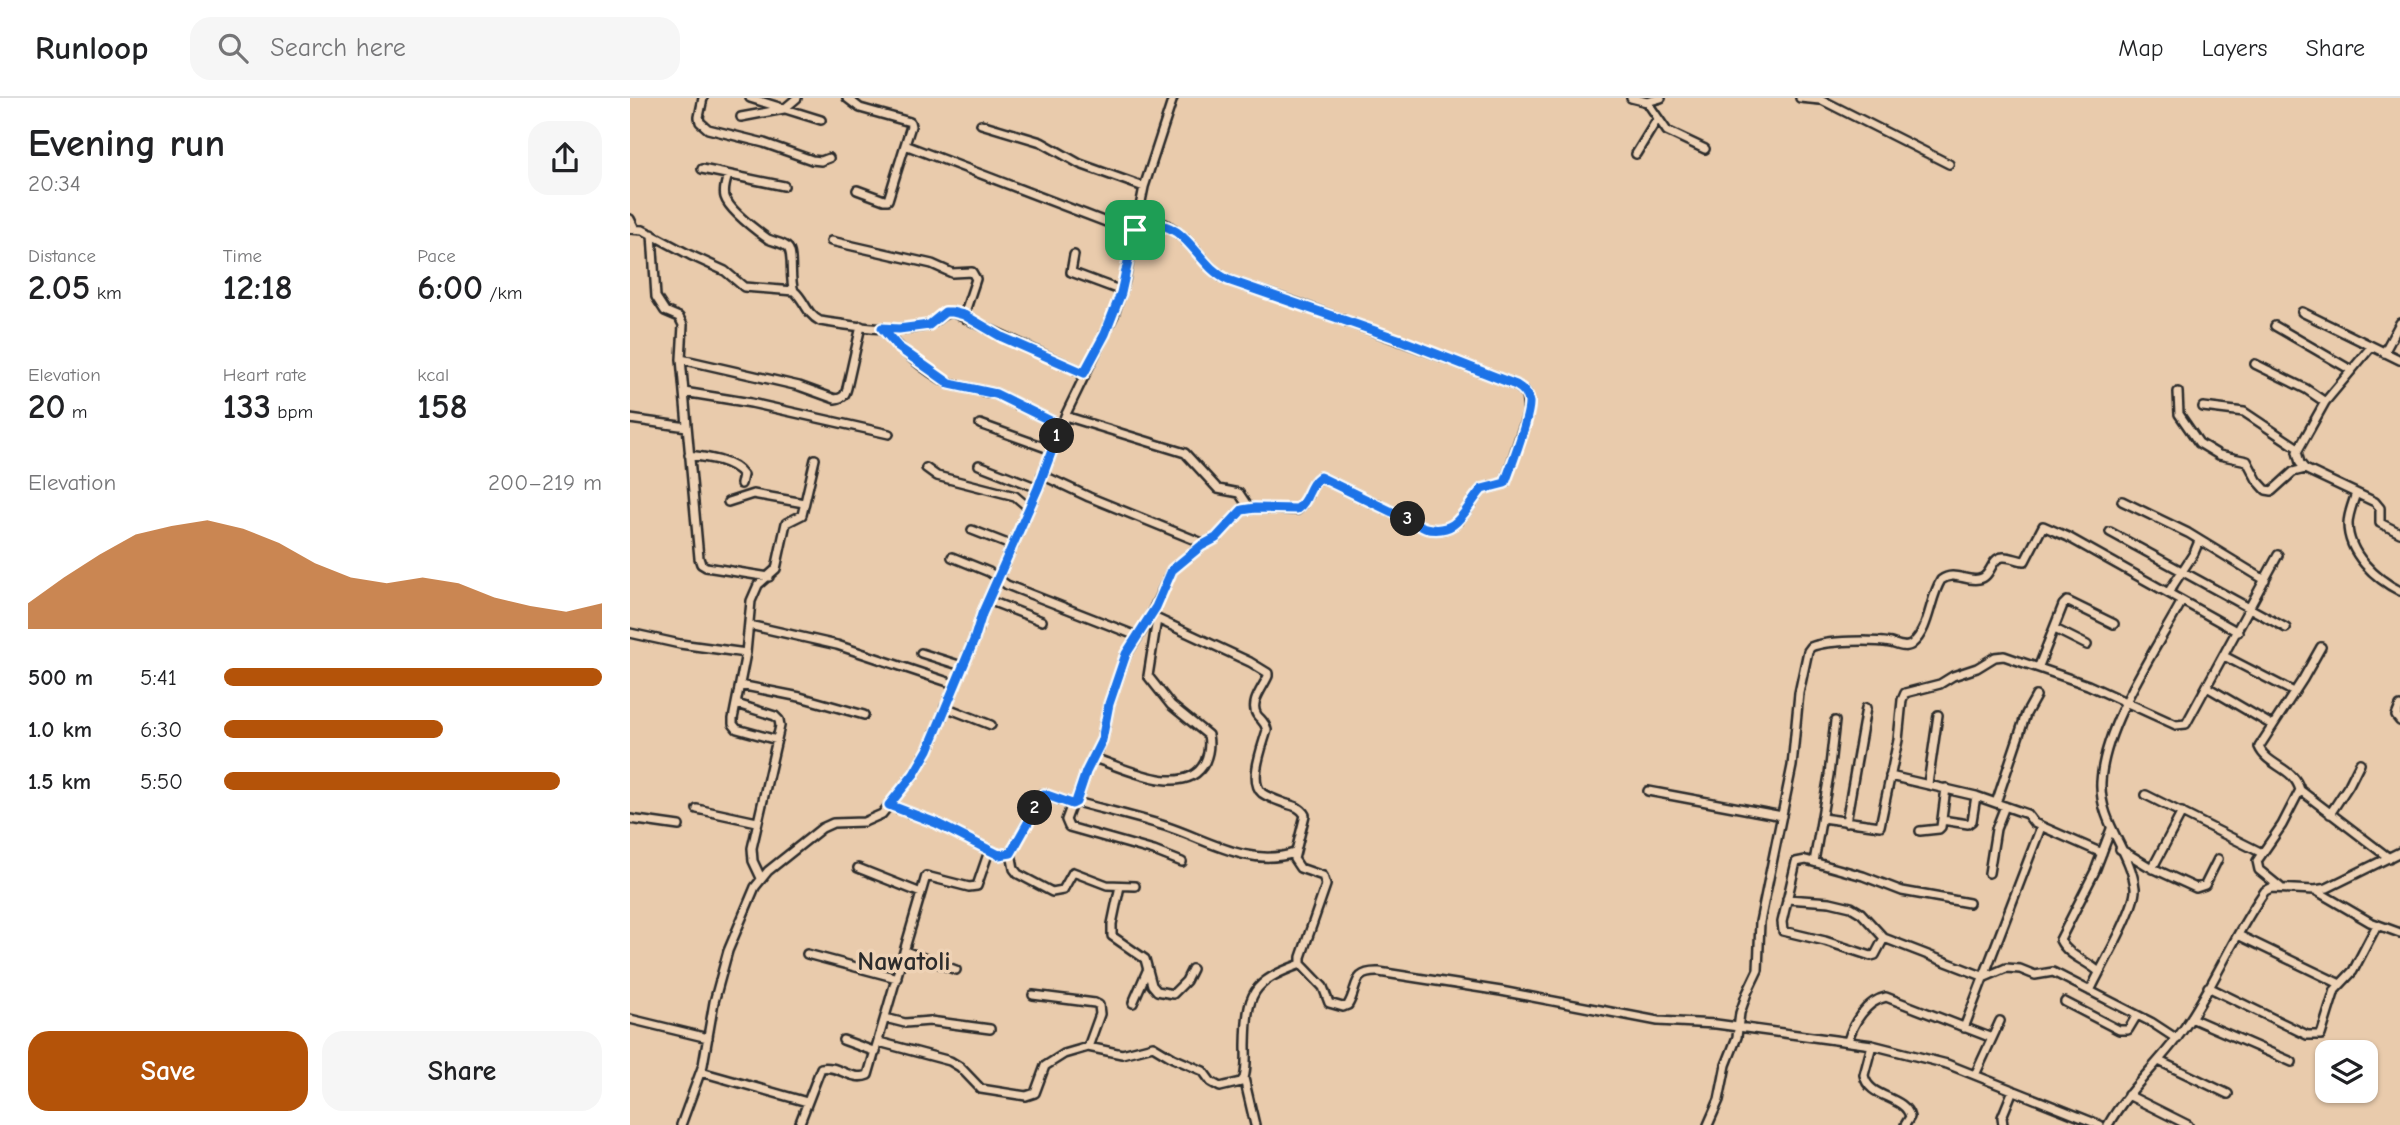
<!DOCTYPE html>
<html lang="en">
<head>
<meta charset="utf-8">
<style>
  body { margin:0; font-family:"Comic Neue",sans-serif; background:#f6f6f6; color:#202124; height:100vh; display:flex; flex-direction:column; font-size:26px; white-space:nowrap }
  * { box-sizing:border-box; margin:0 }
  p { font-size:23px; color:#757577 }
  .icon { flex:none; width:38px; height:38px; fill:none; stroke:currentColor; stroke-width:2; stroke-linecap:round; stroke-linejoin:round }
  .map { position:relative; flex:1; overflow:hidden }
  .drawer { display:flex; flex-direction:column; background:#fff; width:630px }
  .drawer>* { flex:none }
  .fabs { position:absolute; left:1685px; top:942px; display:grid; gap:14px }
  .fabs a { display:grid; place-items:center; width:63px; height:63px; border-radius:14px; background:#fff; box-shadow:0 2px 5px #0004; font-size:35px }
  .pin { position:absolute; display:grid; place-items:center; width:60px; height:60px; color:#fff; margin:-30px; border-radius:14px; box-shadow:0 4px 10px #0006 }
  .km { position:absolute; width:35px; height:35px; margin:-18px; border-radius:50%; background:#222; color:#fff; font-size:19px; line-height:35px; text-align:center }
  .round { display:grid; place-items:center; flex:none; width:74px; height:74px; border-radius:21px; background:#f6f6f6 }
  .summary { display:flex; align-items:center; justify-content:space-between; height:119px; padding:0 28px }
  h1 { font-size:38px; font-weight:700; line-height:52px }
  .stats { display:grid; grid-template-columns:repeat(3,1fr); gap:10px; height:119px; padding:7px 28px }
  .stats div { display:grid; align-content:center }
  .stats b { font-size:35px; font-weight:700 }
  .stats small { font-size:19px; font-weight:400 }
  .stats p { font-size:19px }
  .chart { height:196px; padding:14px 28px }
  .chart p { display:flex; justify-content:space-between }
  .chart svg { width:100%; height:126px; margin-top:7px; fill:#b45309; opacity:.7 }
  .cta { display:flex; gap:14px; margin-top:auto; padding:14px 28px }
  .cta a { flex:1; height:80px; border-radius:21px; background:#b45309; color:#fff; font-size:28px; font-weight:700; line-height:80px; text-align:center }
  .cta a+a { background:#f6f6f6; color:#202124 }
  ul { padding:0 28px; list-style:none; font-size:23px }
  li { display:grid; grid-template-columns:112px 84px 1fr; align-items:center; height:52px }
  li i { height:18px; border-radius:9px; background:#b45309 }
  header { display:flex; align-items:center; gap:42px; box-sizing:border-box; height:98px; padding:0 35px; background:#fff; border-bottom:2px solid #e0e0e0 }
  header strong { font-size:33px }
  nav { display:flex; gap:38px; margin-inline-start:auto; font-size:24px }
  .search { width:490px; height:63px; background:#f6f6f6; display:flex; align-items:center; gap:18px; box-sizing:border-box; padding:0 24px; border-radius:21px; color:#757577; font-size:26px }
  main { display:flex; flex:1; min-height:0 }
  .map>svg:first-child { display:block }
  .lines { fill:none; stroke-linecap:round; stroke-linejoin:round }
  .minor-casing { stroke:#2b2b2b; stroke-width:12 }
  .minor { stroke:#eed2b5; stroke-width:7 }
  .route-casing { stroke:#fff; stroke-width:14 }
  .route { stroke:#1a73e8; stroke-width:9 }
  .labels { text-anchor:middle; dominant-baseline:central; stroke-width:7; stroke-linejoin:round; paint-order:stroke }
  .neighbourhood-label { font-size:26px; font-weight:bold; fill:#2b2b2b; stroke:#eed2b5 }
</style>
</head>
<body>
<header>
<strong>Runloop</strong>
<div class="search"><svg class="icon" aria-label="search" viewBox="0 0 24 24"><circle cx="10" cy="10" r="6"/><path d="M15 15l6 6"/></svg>Search here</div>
<nav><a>Map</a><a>Layers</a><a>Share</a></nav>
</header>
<main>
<section class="drawer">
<div class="summary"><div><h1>Evening run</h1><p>20:34</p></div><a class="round"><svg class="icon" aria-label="share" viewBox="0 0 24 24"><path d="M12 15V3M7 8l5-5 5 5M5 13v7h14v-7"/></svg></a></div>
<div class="stats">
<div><p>Distance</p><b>2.05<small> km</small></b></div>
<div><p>Time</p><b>12:18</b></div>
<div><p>Pace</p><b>6:00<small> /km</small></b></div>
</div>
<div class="stats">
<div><p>Elevation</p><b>20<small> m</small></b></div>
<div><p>Heart rate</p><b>133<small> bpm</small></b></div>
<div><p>kcal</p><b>158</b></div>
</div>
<div class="chart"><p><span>Elevation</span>200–219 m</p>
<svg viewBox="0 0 160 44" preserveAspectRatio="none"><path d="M0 44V35L10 26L20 18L30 11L40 8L50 6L60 9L70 14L80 21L90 26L100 28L110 26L120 28L130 33L140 36L150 38L160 35V44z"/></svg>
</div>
<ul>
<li><b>500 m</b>5:41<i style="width:100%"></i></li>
<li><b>1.0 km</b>6:30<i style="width:58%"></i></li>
<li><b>1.5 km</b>5:50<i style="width:89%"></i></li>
</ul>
<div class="cta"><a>Save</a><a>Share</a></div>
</section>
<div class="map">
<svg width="1770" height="1027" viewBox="0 0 1770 1027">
  <rect width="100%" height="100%" fill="#e9cbac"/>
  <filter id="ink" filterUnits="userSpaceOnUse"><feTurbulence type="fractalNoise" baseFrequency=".0143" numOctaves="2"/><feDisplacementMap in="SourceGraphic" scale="14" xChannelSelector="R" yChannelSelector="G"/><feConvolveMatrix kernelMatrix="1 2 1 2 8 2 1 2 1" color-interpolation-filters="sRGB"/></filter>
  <g filter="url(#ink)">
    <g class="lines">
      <defs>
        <path id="minor" d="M73 0 69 19 70 24 78 31 134 45 182 62 191 63 199 60
          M120 0 191 22
          M217 0 230 10 280 24 281 28 275 47 489 129 505 132C539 99 571 170 594 180 620 191 648 198 675 208 746 234 816 259 886 287L896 295 898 314 875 385 852 391C835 411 829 438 795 430L690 379C678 387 679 403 667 412L626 410 612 412 586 440 571 448 542 472 517 525 496 557 479 606 472 642 456 674 446 704 442 706 413 696 381 755 369 757 306 725 259 707
          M1001 0 1017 4 1031 0
          M1170 0 1190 2
          M1188 0 1319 66
          M1017 4 1037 33 1075 51
          M111 19 154 11 167 0
          M351 26 411 44 450 66 514 89
          M1006 56 1028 20
          M72 71 154 88
          M98 77C96 83 93 92 95 99 99 112 127 133 138 141 144 144 154 145 158 150 164 157 159 181 164 193
          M227 92 254 102H258L275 47
          M0 121 5 131
          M0 131 13 132 60 157 95 173 114 189 164 193C175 202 176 216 190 223 224 228 260 235 294 228 306 226 310 215 322 214L454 275
          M22 136 26 199 35 213 49 219 53 227 51 261 69 460 71 466 76 469 139 479
          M201 143 302 166 322 175 342 174 346 181 334 217
          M444 157 441 174 492 193
          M1672 214 1770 262
          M1645 228 1721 272
          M252 230C271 253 294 272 320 286L366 296 431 328
          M1741 249 1695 304 1667 354 1670 365 1675 371 1745 404 1750 410V425L1770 435
          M1754 255 1770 225
          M51 261 169 288 205 301C213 300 215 298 217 290L231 228
          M1625 266 1676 291 1695 304
          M54 294 121 305 259 336
          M1548 294 1549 316 1569 345 1589 357 1617 363 1627 382 1636 392 1642 393 1663 374 1675 371
          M1573 309 1614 314 1668 350
          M435 318 555 355 588 391 609 395 619 410
          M0 321 57 329
          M350 326 422 352
          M59 357C75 359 103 362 113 377L111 386
          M349 367 408 390
          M296 370 307 378 385 398 399 410
          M412 377 459 399 575 446
          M1726 395C1723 405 1718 416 1718 426 1718 456 1746 481 1770 493
          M1492 403 1558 435 1635 482
          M98 404 123 396 174 405
          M342 432 383 448
          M1480 434 1656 530
          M322 459 359 474 377 487 507 538
          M1538 495 1564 455 1569 443
          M358 502 412 523
          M521 518 620 564 638 575V578C633 590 619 605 627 617 632 623 635 624 637 632 633 647 618 683 632 695 639 700 649 703 657 706 665 708 671 710 675 717L664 761 670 770 693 778 696 787 671 859V866L693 889 699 905 713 909 718 907C729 889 721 873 749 874L871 893 1028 923 1086 926 1242 947 1317 966 1470 1027
          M119 527 207 547 324 586
          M1425 531 1457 547
          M0 535 50 546 116 555
          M291 555 332 568
          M1594 558 1664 594
          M1409 568 1433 507 1437 503 1484 526
          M110 587 170 599 234 617
          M1577 589 1642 627
          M107 606 145 618 149 622 150 628 122 750 123 763 131 780
          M1770 608 1766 618 1770 623
          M315 609 361 627
          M147 642 107 631 103 626V621L116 555 121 503 128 487 146 471 156 425 172 417 185 361
          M464 660C494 670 556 702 575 664 579 655 580 647 578 637L541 607 518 578 527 521
          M1260 678 1346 698 1397 716 1404 725 1472 755
          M1298 686 1308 617
          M1670 692 1759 760
          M1018 693 1152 718
          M1516 697 1632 755
          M446 704C476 712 506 719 535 728 576 741 619 770 664 755
          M1366 705 1396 616 1406 598
          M442 706 436 722 439 729 524 753 552 764
          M67 711 127 724
          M1700 716 1719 687 1730 665
          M1192 720 1250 728 1268 642 1272 602 1275 595 1310 586 1323 578 1347 570 1365 559 1374 558 1458 587 1546 627 1556 626 1648 457
          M0 721 49 728
          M1312 722 1338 726 1342 723 1346 698
          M1216 724 1236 610
          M1290 733 1309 731 1311 729 1316 690
          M1490 751 1518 768 1566 790 1575 787 1588 761
          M381 755 384 771 388 776 422 794 433 792 443 774 477 787 505 788
          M1184 764 1199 677 1205 623
          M228 770 291 795
          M1522 771 1552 714
          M1359 775 1366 731 1375 708
          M490 788 482 826V838L515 861 522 887 527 893 543 896 556 883 562 871
          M1650 789 1629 772 1627 763 1652 727 1670 692C1664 669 1637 668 1629 649L1673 581 1691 549
          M1685 792 1740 824 1770 835
          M1157 801 1200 804 1221 809 1231 815 1254 840 1355 879 1376 870 1390 871 1405 877 1423 874 1521 924 1547 941
          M1608 837 1710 886
          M1254 840 1245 857 1241 858 1195 843 1153 833 1152 824 1166 764 1176 762 1233 778 1272 793 1339 805
          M275 853 326 872
          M177 856 267 880
          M1469 874C1456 862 1438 858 1430 842L1465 773 1481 731
          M1578 889 1677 937H1691L1705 892 1723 873 1747 827
          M1460 893C1469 873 1507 809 1505 790 1501 753 1469 725 1471 684 1474 627 1525 553 1552 503
          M403 897 465 905 469 907 470 916 458 949
          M1435 904 1489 932H1498L1507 917
          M503 905 517 873
          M255 920 275 925 300 923 360 931
          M1561 920 1662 964
          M0 921 78 940
          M1334 930 1411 729
          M213 942 246 954
          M1218 943C1223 925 1236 903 1256 899L1362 940
          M249 944 320 963 330 969 351 991 396 998 405 995 415 968 434 956 458 949 492 956 523 948 543 960 573 973 581 984 590 989 611 984 614 980C617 970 616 958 616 947 617 895 621 884 671 866
          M1242 947 1234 977C1238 1001 1275 997 1280 1019L1275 1027
          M1529 963 1598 996
          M71 974 177 1004
          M1345 977 1370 923
          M614 980 625 1027
          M1498 997 1558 1027
          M51 1027 73 967 84 904 98 853 125 789 138 773 192 730 203 725 234 724 252 716 284 676 298 652 344 542 352 516 408 390 435 318 484 217 495 182 514 89 543 0
          M169 1027 191 970C207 966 222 984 238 977L296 778 339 789 347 788 359 753
          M1078 1027 1089 1002 1096 967 1107 939 1110 915 1117 895 1128 872 1130 824 1162 668 1169 595 1178 553 1181 549C1197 542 1243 542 1261 545 1268 547 1276 551 1282 546 1300 531 1299 501 1311 482 1324 472 1335 484 1349 481 1362 479 1360 460 1373 459 1380 458 1388 463 1395 463L1413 428 1438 439 1608 534
          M1373 1027 1372 1019 1383 992
          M1478 1027C1498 991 1532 963 1555 929 1585 886 1604 836 1635 793L1641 790 1685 792 1697 790 1770 754"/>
      </defs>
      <!-- minor casing -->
      <use href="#minor" class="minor-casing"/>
      <!-- minor -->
      <use href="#minor" class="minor"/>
    </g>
  </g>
  <g class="lines" filter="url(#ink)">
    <defs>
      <path id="route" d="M516 125C559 124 566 167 598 182L768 241 886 287C893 291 898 296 899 304 900 320 881 368 875 385L852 391C834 411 829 438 795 430L690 379C678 387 679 403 667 411L625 410 612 412 586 440 571 448 542 472 526 509 496 556 479 606 472 642 456 674 446 704 442 706 414 696 381 755 369 757 306 725 259 707 284 676 298 652 344 542 352 516 408 390 431 328 366 296 320 286 268 249 252 230 269 231 299 227 315 214H322L334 217 372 239 454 275 475 236 491 195 505 132Z"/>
    </defs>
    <!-- route casing -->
    <use href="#route" class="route-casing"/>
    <!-- route -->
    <use href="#route" class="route"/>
  </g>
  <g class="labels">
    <!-- neighbourhood labels -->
    <g class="neighbourhood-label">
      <text x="274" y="864">Nawatoli</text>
    </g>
  </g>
</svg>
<div class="fabs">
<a><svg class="icon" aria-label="layers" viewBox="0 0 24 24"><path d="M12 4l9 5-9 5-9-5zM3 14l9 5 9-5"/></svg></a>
</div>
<div class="pin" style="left:505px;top:132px;background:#1e9e55"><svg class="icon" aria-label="arrive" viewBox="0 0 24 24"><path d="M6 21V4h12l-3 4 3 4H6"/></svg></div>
<b class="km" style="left:427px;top:338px">1</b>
<b class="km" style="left:405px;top:710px">2</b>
<b class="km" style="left:778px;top:421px">3</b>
</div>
</main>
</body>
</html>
